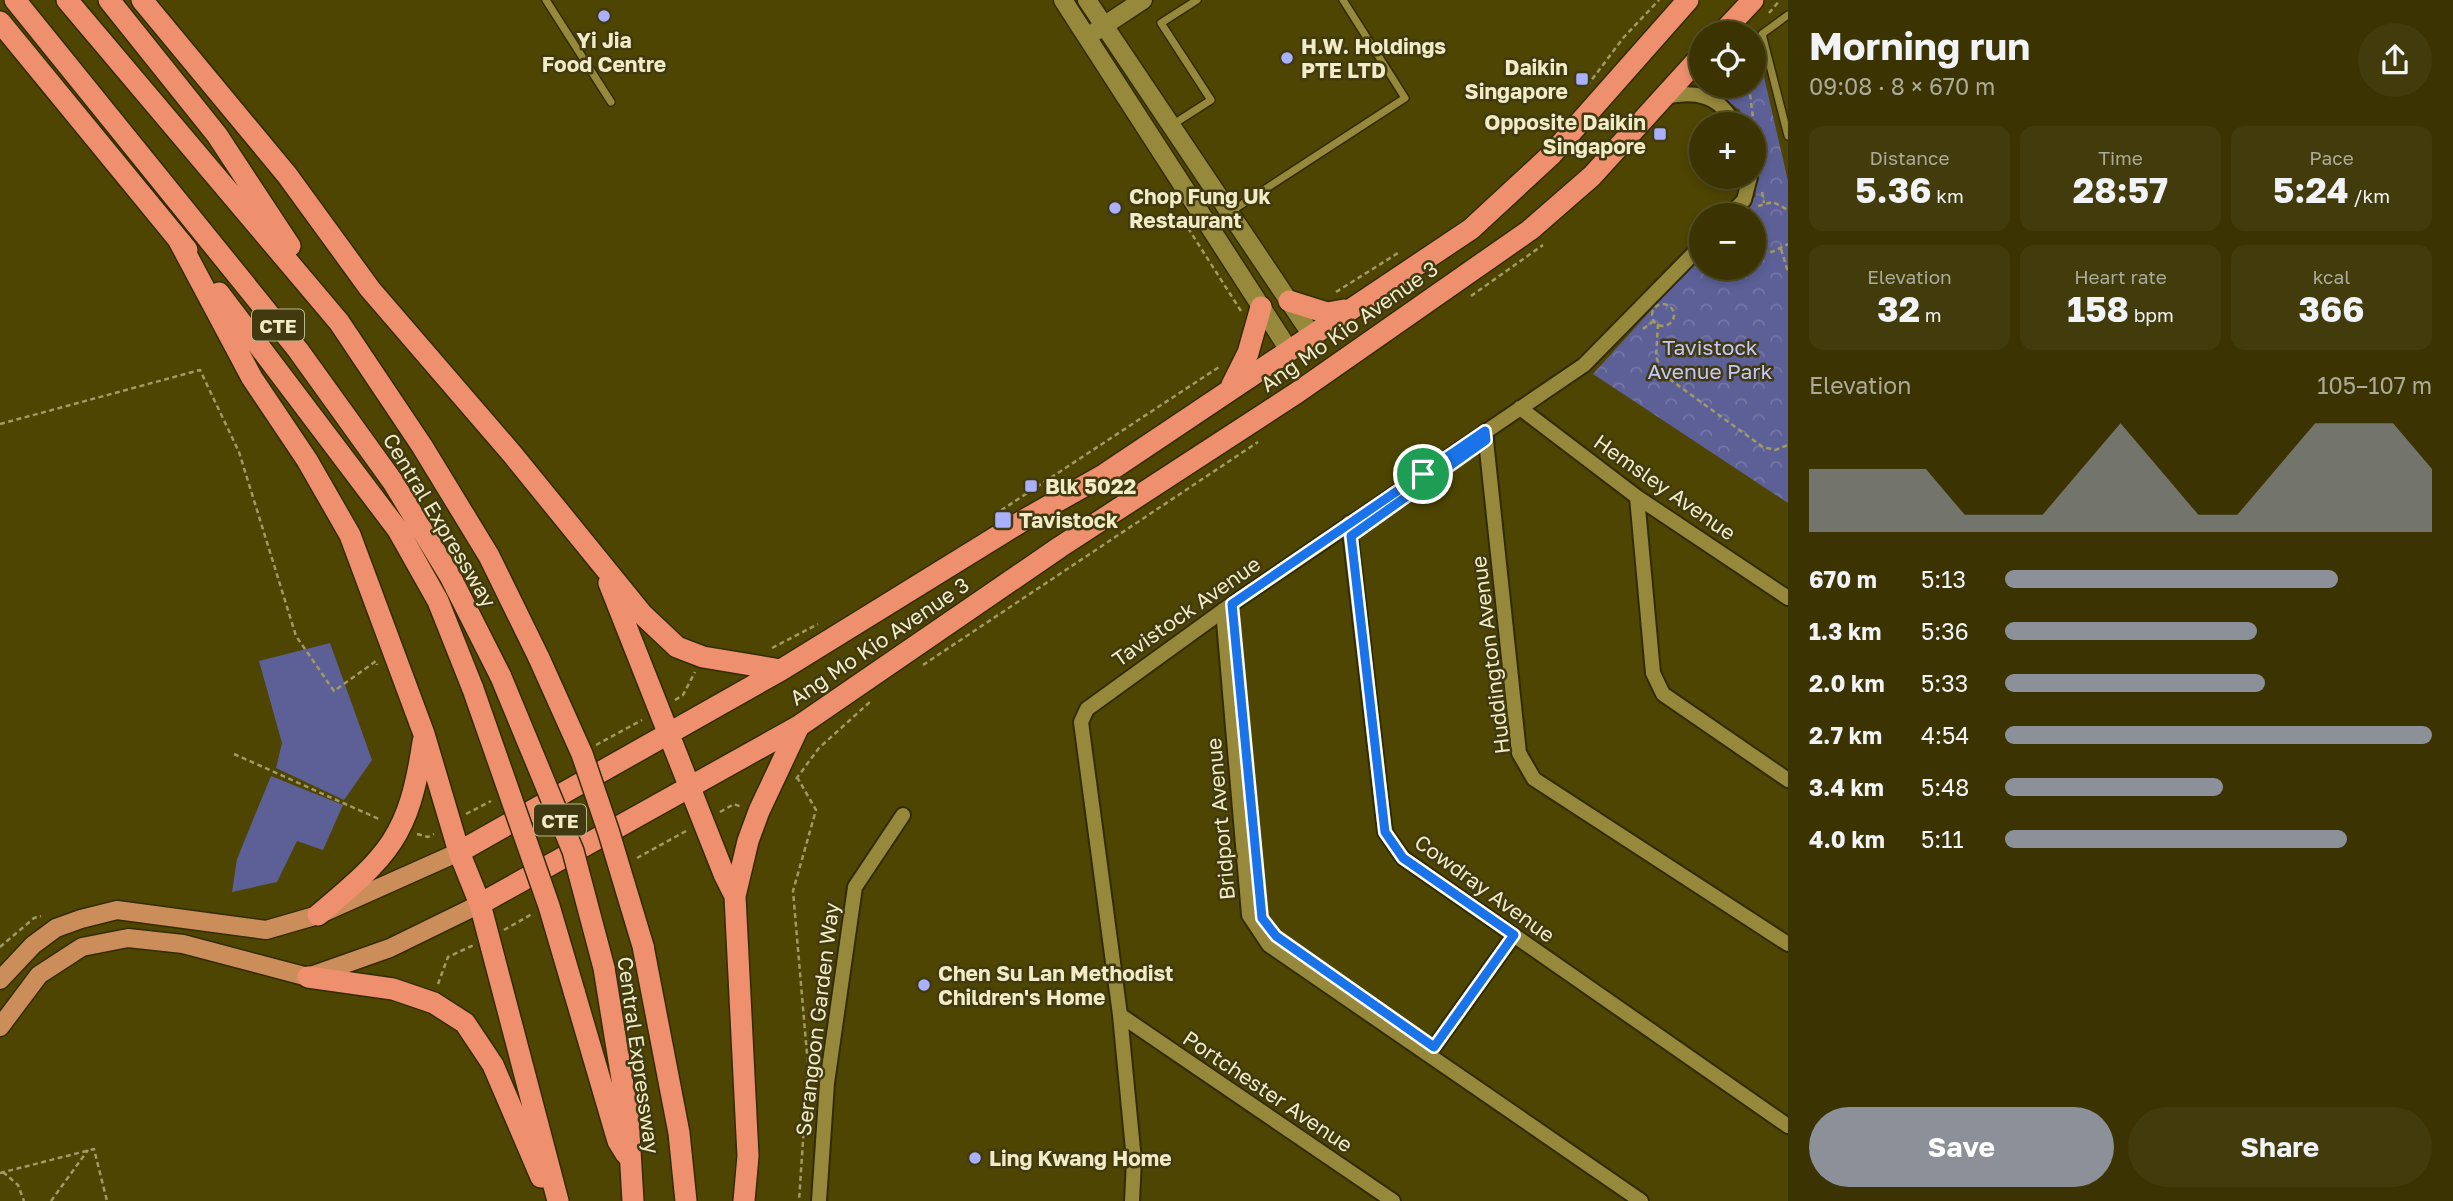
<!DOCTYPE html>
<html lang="en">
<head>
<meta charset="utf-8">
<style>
  body { margin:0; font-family:"Golos Text",sans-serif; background:#423c0c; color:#f1f3f6; height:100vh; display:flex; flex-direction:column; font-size:26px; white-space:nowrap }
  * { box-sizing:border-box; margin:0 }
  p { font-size:23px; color:#acaa99 }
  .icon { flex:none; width:38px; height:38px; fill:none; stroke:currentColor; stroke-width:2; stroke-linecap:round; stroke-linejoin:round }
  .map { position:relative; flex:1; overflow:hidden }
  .side { display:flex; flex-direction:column; background:#3b3402; width:665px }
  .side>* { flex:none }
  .fabs { position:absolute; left:1689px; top:21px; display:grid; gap:14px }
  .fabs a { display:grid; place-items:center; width:77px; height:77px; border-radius:50%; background:#3b3402; box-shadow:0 4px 10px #0003,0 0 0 2px #544f24; font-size:35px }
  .pin { position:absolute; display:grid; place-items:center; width:60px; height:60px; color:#fff; margin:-30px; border:4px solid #fff; border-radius:50%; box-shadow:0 2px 7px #0007 }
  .round { display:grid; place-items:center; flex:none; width:74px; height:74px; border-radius:37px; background:#423c0c }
  .summary { display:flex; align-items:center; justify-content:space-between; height:119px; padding:0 21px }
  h1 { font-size:38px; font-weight:700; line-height:52px }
  .metrics { display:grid; grid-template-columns:repeat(3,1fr); gap:10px; height:119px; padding:7px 21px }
  .metrics div { display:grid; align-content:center; border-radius:14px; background:#423c0c; text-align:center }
  .metrics b { font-size:35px; font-weight:700 }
  .metrics small { font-size:19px; font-weight:400 }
  .metrics p { font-size:19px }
  .chart { height:196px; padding:14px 21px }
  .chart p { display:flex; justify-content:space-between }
  .chart svg { width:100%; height:126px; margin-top:7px; fill:#8c9099; opacity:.7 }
  .action { display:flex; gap:14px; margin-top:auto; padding:14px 21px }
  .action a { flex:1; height:80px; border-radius:42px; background:#8c9099; color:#fff; font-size:28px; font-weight:700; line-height:80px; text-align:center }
  .action a+a { background:#423c0c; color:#f1f3f6 }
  ul { padding:0 21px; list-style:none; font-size:23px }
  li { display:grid; grid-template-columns:112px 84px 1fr; align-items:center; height:52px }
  li i { height:18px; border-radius:9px; background:#8c9099 }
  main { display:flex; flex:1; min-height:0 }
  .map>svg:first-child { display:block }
  .forest { fill:url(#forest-crowns) }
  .pitch { fill:#5c6097 }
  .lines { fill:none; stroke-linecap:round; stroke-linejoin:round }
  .lane-casing { stroke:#322b00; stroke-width:10 }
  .street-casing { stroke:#322b00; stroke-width:18 }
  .secondary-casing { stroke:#322b00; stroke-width:21 }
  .primary-casing { stroke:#322b00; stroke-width:21 }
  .highway-casing { stroke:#322b00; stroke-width:24 }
  .path { stroke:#a19965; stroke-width:2.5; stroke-dasharray:5 3.5; stroke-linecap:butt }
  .lane { stroke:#96893c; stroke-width:7 }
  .street { stroke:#96893c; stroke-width:14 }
  .secondary { stroke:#96893c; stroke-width:18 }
  .primary { stroke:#cb8d5a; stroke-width:18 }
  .highway { stroke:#ee8f6e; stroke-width:21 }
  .highway-bridge-casing { stroke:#322b00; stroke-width:24; stroke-linecap:butt }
  .highway-bridge { stroke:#ee8f6e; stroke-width:21 }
  .route-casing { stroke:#fff; stroke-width:14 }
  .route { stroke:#1a73e8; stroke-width:9 }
  .poi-dot { fill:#a9b0fc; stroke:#413a11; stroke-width:2.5 }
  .labels { text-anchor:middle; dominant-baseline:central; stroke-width:5; stroke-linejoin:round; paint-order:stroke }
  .shield { fill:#413a11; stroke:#bcb690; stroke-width:2 }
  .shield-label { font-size:19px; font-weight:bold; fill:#f1ebc6 }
  .poi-label { font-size:21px; font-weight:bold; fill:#f1ebc6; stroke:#413a11; text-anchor:start }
  .street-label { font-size:21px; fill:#f1ebc6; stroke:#413a11 }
  .park-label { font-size:21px; fill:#c2c8fe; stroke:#413a11 }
</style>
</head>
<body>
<main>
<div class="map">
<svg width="1788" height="1201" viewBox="0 0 1788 1201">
  <defs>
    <pattern id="forest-crowns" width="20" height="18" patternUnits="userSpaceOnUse" patternTransform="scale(1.75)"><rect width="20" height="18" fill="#5c6097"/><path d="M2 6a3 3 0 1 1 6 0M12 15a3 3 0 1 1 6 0" fill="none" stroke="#7477a4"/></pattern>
  </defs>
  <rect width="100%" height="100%" fill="#4f4502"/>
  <!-- forest -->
  <path class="forest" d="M1755 38 1788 181V503L1593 374 1701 255V268H1754V215H1738L1756 196 1753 177 1754 124H1743L1740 110 1712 91 1716 86H1754Z"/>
  <!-- pitch -->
  <path class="pitch" d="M330 643 372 760 344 800 276 768 282 743 259 661Z
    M271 776 343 805 323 850 297 841 277 882 232 892 237 859Z"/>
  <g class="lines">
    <defs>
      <path id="lane" d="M546 0 611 102
        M1788 15 1762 34 1788 136
        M1172 125 1211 100 1161 23 1197 0
        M1230 212 1405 98 1343 0"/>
      <path id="street" d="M1665 97C1695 90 1720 95 1734 124
        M1730 215 1744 200 1750 177
        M1520 408 1637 497 1788 598
        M1485 431 1519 753 1534 779 1788 944
        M1637 497 1653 673 1663 694 1788 780
        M1349 523 1385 832 1403 858 1788 1126
        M1223 610 1249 915 1269 945 1641 1201
        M1120 1015 1393 1201
        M1429 1054 1514 935
        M819 1201 827 1083 855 887 903 815
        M1132 1201 1134 1160 1120 1015 1081 722 1087 709 1232 604 1584 365 1701 246"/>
      <path id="secondary" d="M1063 0 1289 350
        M1087 0 1311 334
        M1096 31 1143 0"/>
      <path id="primary" d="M0 980 33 945 56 928 81 919 117 910 266 930 318 915 459 852
        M0 1027 39 975 82 947 128 938 183 944 308 977 390 948 480 904"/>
      <path id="highway" d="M15 0 298 350 393 482 450 576 501 677
        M67 0 339 322 422 446 489 556 539 658
        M109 0 217 135 290 246
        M142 0 287 175 370 289 513 455 643 615 677 647 703 657 781 670
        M0 22 187 250
        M1722 33 1753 0
        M178 239 252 378 307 460 350 535 424 734 459 852 480 904 558 1201
        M219 293 398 530 438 601 473 689
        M1289 301 1327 313 1344 310
        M1232 385 1248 353 1261 307
        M609 583 724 874 735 896
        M459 852 781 670 1024 520 1102 476 1471 229 1551 155 1688 0
        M480 904 799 726 1060 547 1298 392 1530 230 1592 176 1701 56
        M318 915C389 855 409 837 423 742
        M643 946 679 1133 686 1201
        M604 968 628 1116 633 1201
        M308 977 393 989 434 1003 465 1023 493 1065 541 1177
        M574 991 618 1141 626 1154
        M744 1201 748 1156 735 896 748 841 759 811 799 726"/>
    </defs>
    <!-- lane casing -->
    <use href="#lane" class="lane-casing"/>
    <!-- street casing -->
    <use href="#street" class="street-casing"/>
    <!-- secondary casing -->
    <use href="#secondary" class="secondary-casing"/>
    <!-- primary casing -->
    <use href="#primary" class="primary-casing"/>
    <!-- highway casing -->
    <use href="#highway" class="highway-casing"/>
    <!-- path -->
    <path class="path" d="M1769 13 1780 0
      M1587 86 1624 37 1659 0
      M1749 86 1759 165
      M1762 192 1764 203
      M1758 206 1773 202 1788 210
      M1188 228 1241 311
      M1754 246 1772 252 1788 244
      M1781 249 1788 272
      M1336 292 1398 253
      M1471 296 1543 245
      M1652 315a11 11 0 1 1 22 0a11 11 0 1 1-22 0Z
      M1658 324 1656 357 1664 375 1763 447 1775 450 1788 445
      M1643 329 1654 321
      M0 424 200 370 239 452 296 636 334 691 376 661 377 665
      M994 515 1219 367
      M772 648 818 624
      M923 665 1258 442
      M675 700 683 695 695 672
      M596 745 642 720
      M234 754 381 820
      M797 777 816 810 793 891 808 1066 799 1201
      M796 779 819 748 871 701
      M720 812 734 804 742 807
      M466 814 491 801
      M417 834 428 837 434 834
      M637 858 686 831
      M504 930 532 914
      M0 947 34 918 41 916
      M438 984 448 957 474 945
      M3 1172 18 1185 24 1201
      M0 1173 94 1149 107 1201
      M51 1201 88 1150"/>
    <!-- lane -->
    <use href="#lane" class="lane"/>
    <!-- street -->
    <use href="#street" class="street"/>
    <!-- secondary -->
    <use href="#secondary" class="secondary"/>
    <!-- primary -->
    <use href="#primary" class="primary"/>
    <!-- highway -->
    <use href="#highway" class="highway"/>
    <defs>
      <path id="highway-bridge" d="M539 658 582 754 609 833 643 946
        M501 677 573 851 604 968
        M473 689 549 906 574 991"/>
    </defs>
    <!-- highway-bridge casing -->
    <use href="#highway-bridge" class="highway-bridge-casing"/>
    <!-- highway-bridge -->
    <use href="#highway-bridge" class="highway-bridge"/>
  </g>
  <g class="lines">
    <defs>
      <path id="route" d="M1485 431 1486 440 1351 536 1385 832 1403 858 1514 935 1434 1047 1276 936 1262 918 1232 604Z"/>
    </defs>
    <!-- route casing -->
    <use href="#route" class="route-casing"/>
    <!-- route -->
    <use href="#route" class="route"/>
  </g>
  <!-- markers -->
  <g class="poi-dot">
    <circle cx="604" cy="16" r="7"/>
    <circle cx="1287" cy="58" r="7"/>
    <rect x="1575" y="72" width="14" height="14" rx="3.5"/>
    <rect x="1653" y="127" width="14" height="14" rx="3.5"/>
    <circle cx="1115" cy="208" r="7"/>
    <rect x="1024" y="479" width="14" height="14" rx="3.5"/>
    <rect x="994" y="511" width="18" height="18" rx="3.5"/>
    <circle cx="924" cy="985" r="7"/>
    <circle cx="975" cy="1158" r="7"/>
  </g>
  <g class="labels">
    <!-- shield labels -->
    <g class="shield">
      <rect x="252" y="309.5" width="52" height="31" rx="5"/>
      <rect x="534" y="804.5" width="52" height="31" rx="5"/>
    </g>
    <g class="shield-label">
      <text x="278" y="325">CTE</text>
      <text x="560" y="820">CTE</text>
    </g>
    <!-- poi labels -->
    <g class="poi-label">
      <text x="604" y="40" text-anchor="middle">Yi Jia<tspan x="604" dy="24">Food Centre</tspan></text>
      <text x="1301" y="46">H.W. Holdings<tspan x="1301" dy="24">PTE LTD</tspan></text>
      <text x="1568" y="67" text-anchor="end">Daikin<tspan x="1568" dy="24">Singapore</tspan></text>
      <text x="1646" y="122" text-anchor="end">Opposite Daikin<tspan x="1646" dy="24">Singapore</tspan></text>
      <text x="1129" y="196">Chop Fung Uk<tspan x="1129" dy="24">Restaurant</tspan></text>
      <text x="1045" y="486">Blk 5022</text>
      <text x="1019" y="520">Tavistock</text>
      <text x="938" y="973">Chen Su Lan Methodist<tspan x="938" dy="24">Children's Home</tspan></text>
      <text x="989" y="1158">Ling Kwang Home</text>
    </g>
    <!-- street labels -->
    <g class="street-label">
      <text transform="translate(1349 326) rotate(-35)">Ang Mo Kio Avenue 3</text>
      <text transform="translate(1665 487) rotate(35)">Hemsley Avenue</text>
      <text transform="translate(440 520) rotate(59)">Central Expressway</text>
      <text transform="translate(1186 611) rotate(-35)">Tavistock Avenue</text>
      <text transform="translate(879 641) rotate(-34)">Ang Mo Kio Avenue 3</text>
      <text transform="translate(1490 655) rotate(-97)">Huddington Avenue</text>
      <text transform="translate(1220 819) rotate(-95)">Bridport Avenue</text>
      <text transform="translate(1485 888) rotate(36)">Cowdray Avenue</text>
      <text transform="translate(817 1019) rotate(-83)">Serangoon Garden Way</text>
      <text transform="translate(639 1055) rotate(82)">Central Expressway</text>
      <text transform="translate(1268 1091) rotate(34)">Portchester Avenue</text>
    </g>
    <!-- park labels -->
    <g class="park-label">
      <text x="1710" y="347">Tavistock<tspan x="1710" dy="24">Avenue Park</tspan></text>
    </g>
  </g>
</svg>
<div class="fabs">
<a><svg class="icon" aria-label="locate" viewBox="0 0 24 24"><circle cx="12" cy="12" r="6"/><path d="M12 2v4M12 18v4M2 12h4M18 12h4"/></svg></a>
<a>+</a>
<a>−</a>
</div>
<div class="pin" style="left:1423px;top:474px;background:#1e9e55"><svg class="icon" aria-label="arrive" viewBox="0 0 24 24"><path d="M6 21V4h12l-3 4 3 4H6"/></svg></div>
</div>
<section class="side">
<div class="summary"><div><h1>Morning run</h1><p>09:08 · 8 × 670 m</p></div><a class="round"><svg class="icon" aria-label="share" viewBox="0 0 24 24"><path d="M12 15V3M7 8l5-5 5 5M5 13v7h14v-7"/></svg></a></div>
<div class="metrics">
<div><p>Distance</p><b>5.36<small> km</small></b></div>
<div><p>Time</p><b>28:57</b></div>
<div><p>Pace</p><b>5:24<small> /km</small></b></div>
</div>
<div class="metrics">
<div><p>Elevation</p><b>32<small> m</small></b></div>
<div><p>Heart rate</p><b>158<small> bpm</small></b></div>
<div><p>kcal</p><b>366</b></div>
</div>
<div class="chart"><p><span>Elevation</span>105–107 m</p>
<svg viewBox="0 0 160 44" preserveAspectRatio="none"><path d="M0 44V22L10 22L20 22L30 22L40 38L50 38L60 38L70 22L80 6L90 22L100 38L110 38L120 22L130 6L140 6L150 6L160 22V44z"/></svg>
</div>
<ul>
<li><b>670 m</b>5:13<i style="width:78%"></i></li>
<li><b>1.3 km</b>5:36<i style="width:59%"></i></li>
<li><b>2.0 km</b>5:33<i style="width:61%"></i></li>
<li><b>2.7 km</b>4:54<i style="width:100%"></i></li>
<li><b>3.4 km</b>5:48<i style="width:51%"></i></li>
<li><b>4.0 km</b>5:11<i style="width:80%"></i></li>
</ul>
<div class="action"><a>Save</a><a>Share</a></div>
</section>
</main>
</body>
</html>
